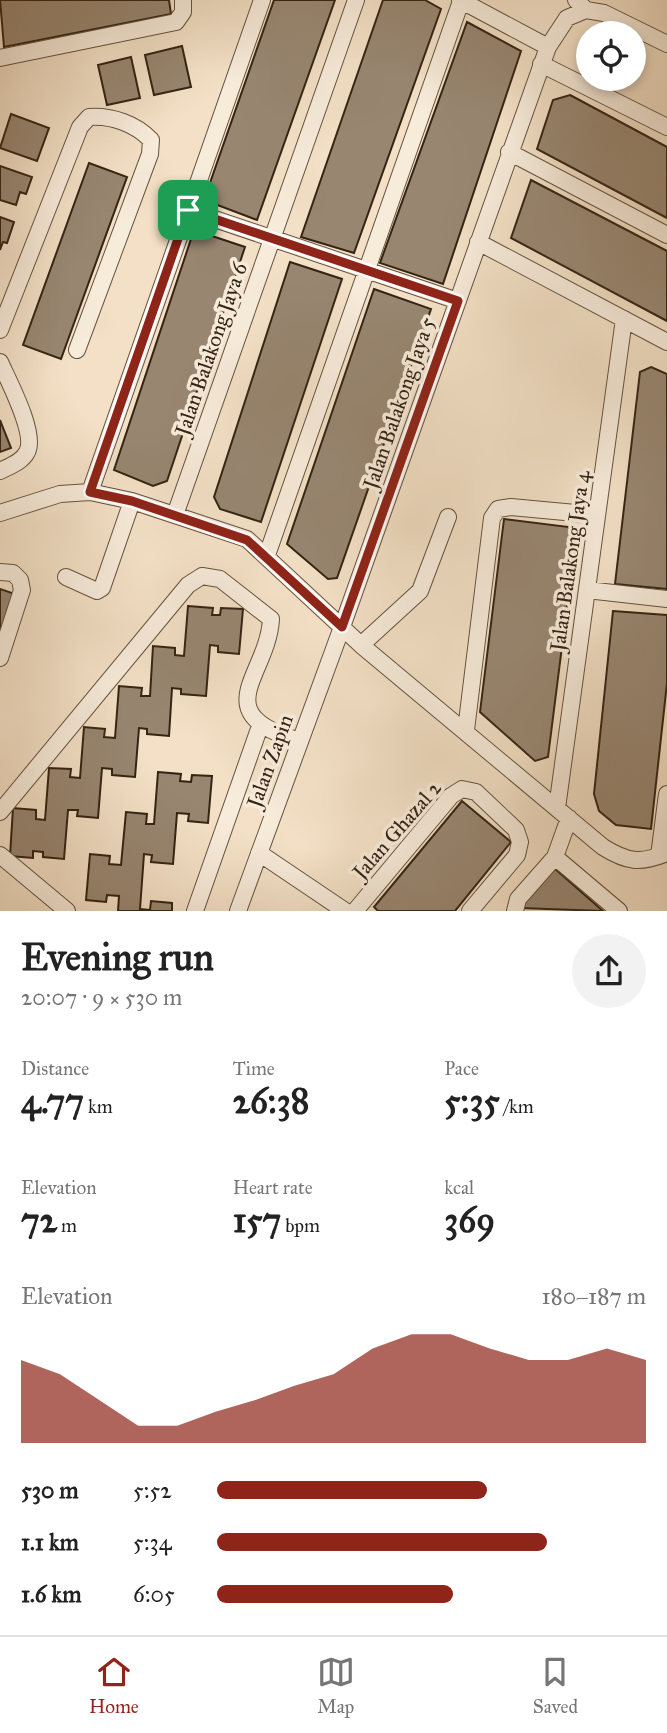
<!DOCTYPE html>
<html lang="en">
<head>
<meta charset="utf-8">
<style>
  body { margin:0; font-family:"IM FELL Great Primer",serif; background:#f2f2f2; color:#222; height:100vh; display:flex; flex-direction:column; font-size:26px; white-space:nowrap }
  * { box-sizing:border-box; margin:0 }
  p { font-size:23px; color:#767676 }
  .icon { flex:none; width:38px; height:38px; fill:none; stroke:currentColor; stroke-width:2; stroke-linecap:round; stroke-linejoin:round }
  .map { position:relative; height:911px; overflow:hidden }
  .side { display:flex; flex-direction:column; background:#fff; flex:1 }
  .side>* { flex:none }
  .controls { position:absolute; left:576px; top:21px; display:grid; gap:14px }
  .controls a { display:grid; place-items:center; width:70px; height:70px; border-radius:50%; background:#fff; box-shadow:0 4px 10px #0003; font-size:35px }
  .pin { position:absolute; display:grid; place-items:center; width:60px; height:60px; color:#fff; margin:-30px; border-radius:14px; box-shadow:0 4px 10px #0006 }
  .round { display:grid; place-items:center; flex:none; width:74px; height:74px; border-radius:37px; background:#f2f2f2 }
  .head { display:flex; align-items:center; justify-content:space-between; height:119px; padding:0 21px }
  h1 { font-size:38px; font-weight:700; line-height:52px }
  .stats { display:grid; grid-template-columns:repeat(3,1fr); gap:10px; height:119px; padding:7px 21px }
  .stats div { display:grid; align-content:center }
  .stats b { font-size:35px; font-weight:700 }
  .stats small { font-size:19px; font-weight:400 }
  .stats p { font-size:19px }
  .chart { height:196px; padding:14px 21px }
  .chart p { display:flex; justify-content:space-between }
  .chart svg { width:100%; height:126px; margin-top:7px; fill:#8f2418; opacity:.7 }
  ul { padding:0 21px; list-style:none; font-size:23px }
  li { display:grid; grid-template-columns:112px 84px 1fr; align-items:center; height:52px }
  li i { height:18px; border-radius:9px; background:#8f2418 }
  .tabs { display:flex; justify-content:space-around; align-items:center; height:98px; border-top:2px solid #e0e0e0; background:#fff; font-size:19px; color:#767676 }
  .tabs a { display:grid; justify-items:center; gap:4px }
  .tabs .selected { color:#8f2418 }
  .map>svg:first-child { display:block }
  .building { fill:#988671; stroke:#352414; stroke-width:2 }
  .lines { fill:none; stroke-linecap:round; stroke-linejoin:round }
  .minor-casing { stroke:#645340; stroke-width:18 }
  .minor { stroke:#f7ebda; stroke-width:16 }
  .route-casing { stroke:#fff; stroke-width:14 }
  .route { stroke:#8f2418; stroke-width:9 }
  .labels { text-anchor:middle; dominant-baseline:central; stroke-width:7; stroke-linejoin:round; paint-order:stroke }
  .street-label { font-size:21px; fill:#352414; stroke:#f7ebda }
</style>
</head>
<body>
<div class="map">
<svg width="667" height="911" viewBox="0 0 667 911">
  <rect width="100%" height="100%" fill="#f3e0c6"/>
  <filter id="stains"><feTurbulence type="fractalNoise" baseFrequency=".00286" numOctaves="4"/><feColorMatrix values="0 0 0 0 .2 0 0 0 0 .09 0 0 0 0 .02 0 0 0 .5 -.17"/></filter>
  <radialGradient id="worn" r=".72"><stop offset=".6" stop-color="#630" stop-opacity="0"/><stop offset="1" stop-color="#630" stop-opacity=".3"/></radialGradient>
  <!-- building -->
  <path class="building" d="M0 0H169L171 14 4 47Z
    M274 0H335L257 220 204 200Z
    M383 0H425L441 9 354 253 301 237Z
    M467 22 521 51 443 284 380 263Z
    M182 46 191 87 154 95 145 55Z
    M131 57 140 98 107 105 98 65Z
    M570 95 667 147V218L537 149 553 100Z
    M11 114 49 128 37 161 0 148Z
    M89 163 127 177 61 359 23 345Z
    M0 166 32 177 26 194 20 192 16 205 0 200Z
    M531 180 667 251V321L511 238Z
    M0 217 14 222 7 243 3 242 0 250Z
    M194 230 245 247 167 481 153 486 114 470Z
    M290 262 342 279 261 522 220 509 214 497Z
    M374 289 431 309 337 578 328 579 287 544Z
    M651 367 667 374V589L615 584 640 372Z
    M0 420 11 448 0 452Z
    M504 519 577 528 548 757 535 761 480 712Z
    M0 589 15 594 0 635Z
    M188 606 213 608 212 615H220L221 608 243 609 239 654 218 652V646L210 645 206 696 181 694V689L172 688 169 736 147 734V729L139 728 135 777 112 775V769L102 768 98 818 77 816 78 810H68L64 859 43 857V852L33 851V858L10 856 13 808 36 810V819L45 820 49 768 71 769 70 777 80 778 84 727 105 729 104 737 115 738 119 686 142 688 141 696H150L153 646 175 648V655L184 656Z
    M613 611 667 615V683L651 829 616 825 599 811 594 794Z
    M158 772 181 774 180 781 191 782 192 775 212 776 208 823 188 821 189 814 177 813 173 864 151 862 152 855 144 854 140 909 150 910 151 901 172 903V911H118L119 896 107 895 106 902 86 900 90 854 110 856 109 864 121 865 126 812 147 814 146 824H154Z
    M462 801 511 842 455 911H378L374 907Z
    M554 868 603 911 520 908Z"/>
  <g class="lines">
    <defs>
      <path id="minor" d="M460 0 548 47
        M576 0 586 10 604 13 667 44
        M0 58 176 22 183 12V0
        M541 64 667 127
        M509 152 667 235
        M188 210 458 301
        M478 242 667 342
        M0 330 80 127 89 117C111 115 136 124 151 140L150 154 77 350
        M0 362C8 380 37 434 27 452 22 462 10 466 0 471
        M90 492 262 0
        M0 513 60 494 90 492 132 501 247 539 361 645 603 847C627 862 640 864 667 853
        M175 515 356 0
        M267 555 461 1
        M0 572 13 573 20 580 22 590 0 658
        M66 577 97 591 102 588 132 501
        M587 590 667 599
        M361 645 420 591 448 517
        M466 730 492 518 498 509 511 507 597 515
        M557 808 624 319
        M0 812 188 585 202 576 220 579 271 619C268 676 204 713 300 741
        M259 853 345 911
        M0 855 67 911
        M659 856 667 794
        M555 857 619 911
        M195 911 260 726
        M238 911 342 627 548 47 567 18 586 10
        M355 911 451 796 462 789 476 792 516 830 520 842 517 855 470 911
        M515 911 518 899 555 857 569 818"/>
    </defs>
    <!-- minor casing -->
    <use href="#minor" class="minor-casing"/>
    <!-- minor -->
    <use href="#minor" class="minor"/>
  </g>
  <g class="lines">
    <defs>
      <path id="route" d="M188 210 458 301 342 627 247 540 132 501 90 492Z"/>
    </defs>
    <!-- route casing -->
    <use href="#route" class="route-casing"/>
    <!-- route -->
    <use href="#route" class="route"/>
  </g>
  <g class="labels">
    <!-- street labels -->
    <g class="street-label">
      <text transform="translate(211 349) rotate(-71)">Jalan Balakong Jaya 6</text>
      <text transform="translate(399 403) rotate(-71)">Jalan Balakong Jaya 5</text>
      <text transform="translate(570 561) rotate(-82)">Jalan Balakong Jaya 4</text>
      <text transform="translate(270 761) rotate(-70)">Jalan Zapin</text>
      <text transform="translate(397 830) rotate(-49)">Jalan Ghazal 2</text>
    </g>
  </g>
  <rect width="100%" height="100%" filter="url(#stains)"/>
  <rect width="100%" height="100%" fill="url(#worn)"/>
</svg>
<div class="controls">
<a><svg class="icon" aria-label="locate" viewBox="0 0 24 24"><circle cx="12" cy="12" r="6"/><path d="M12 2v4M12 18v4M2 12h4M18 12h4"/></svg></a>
</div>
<div class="pin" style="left:188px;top:210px;background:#1e9e55"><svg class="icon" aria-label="arrive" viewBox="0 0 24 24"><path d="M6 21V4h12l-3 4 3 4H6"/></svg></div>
</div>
<section class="side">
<div class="head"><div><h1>Evening run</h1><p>20:07 · 9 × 530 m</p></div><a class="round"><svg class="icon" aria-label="share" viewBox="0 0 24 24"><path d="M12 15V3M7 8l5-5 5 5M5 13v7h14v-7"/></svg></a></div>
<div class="stats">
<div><p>Distance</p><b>4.77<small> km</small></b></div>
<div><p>Time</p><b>26:38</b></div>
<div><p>Pace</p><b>5:35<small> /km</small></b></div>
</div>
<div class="stats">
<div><p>Elevation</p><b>72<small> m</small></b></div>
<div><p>Heart rate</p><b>157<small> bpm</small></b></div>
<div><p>kcal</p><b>369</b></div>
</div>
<div class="chart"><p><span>Elevation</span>180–187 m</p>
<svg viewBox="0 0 160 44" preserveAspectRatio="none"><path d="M0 44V15L10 20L20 29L30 38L40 38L50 33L60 29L70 24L80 20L90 11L100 6L110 6L120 11L130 15L140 15L150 11L160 15V44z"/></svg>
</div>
<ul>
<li><b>530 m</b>5:52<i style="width:63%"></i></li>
<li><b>1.1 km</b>5:34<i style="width:77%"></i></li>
<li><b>1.6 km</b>6:05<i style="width:55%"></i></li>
</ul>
</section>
<nav class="tabs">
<a class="selected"><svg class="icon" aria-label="home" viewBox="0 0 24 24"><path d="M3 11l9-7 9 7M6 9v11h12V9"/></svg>Home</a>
<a><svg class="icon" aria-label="map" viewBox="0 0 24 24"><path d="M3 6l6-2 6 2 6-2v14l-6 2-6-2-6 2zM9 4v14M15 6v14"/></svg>Map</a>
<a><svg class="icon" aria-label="saved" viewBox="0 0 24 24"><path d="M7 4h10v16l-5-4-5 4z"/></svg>Saved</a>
</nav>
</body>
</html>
